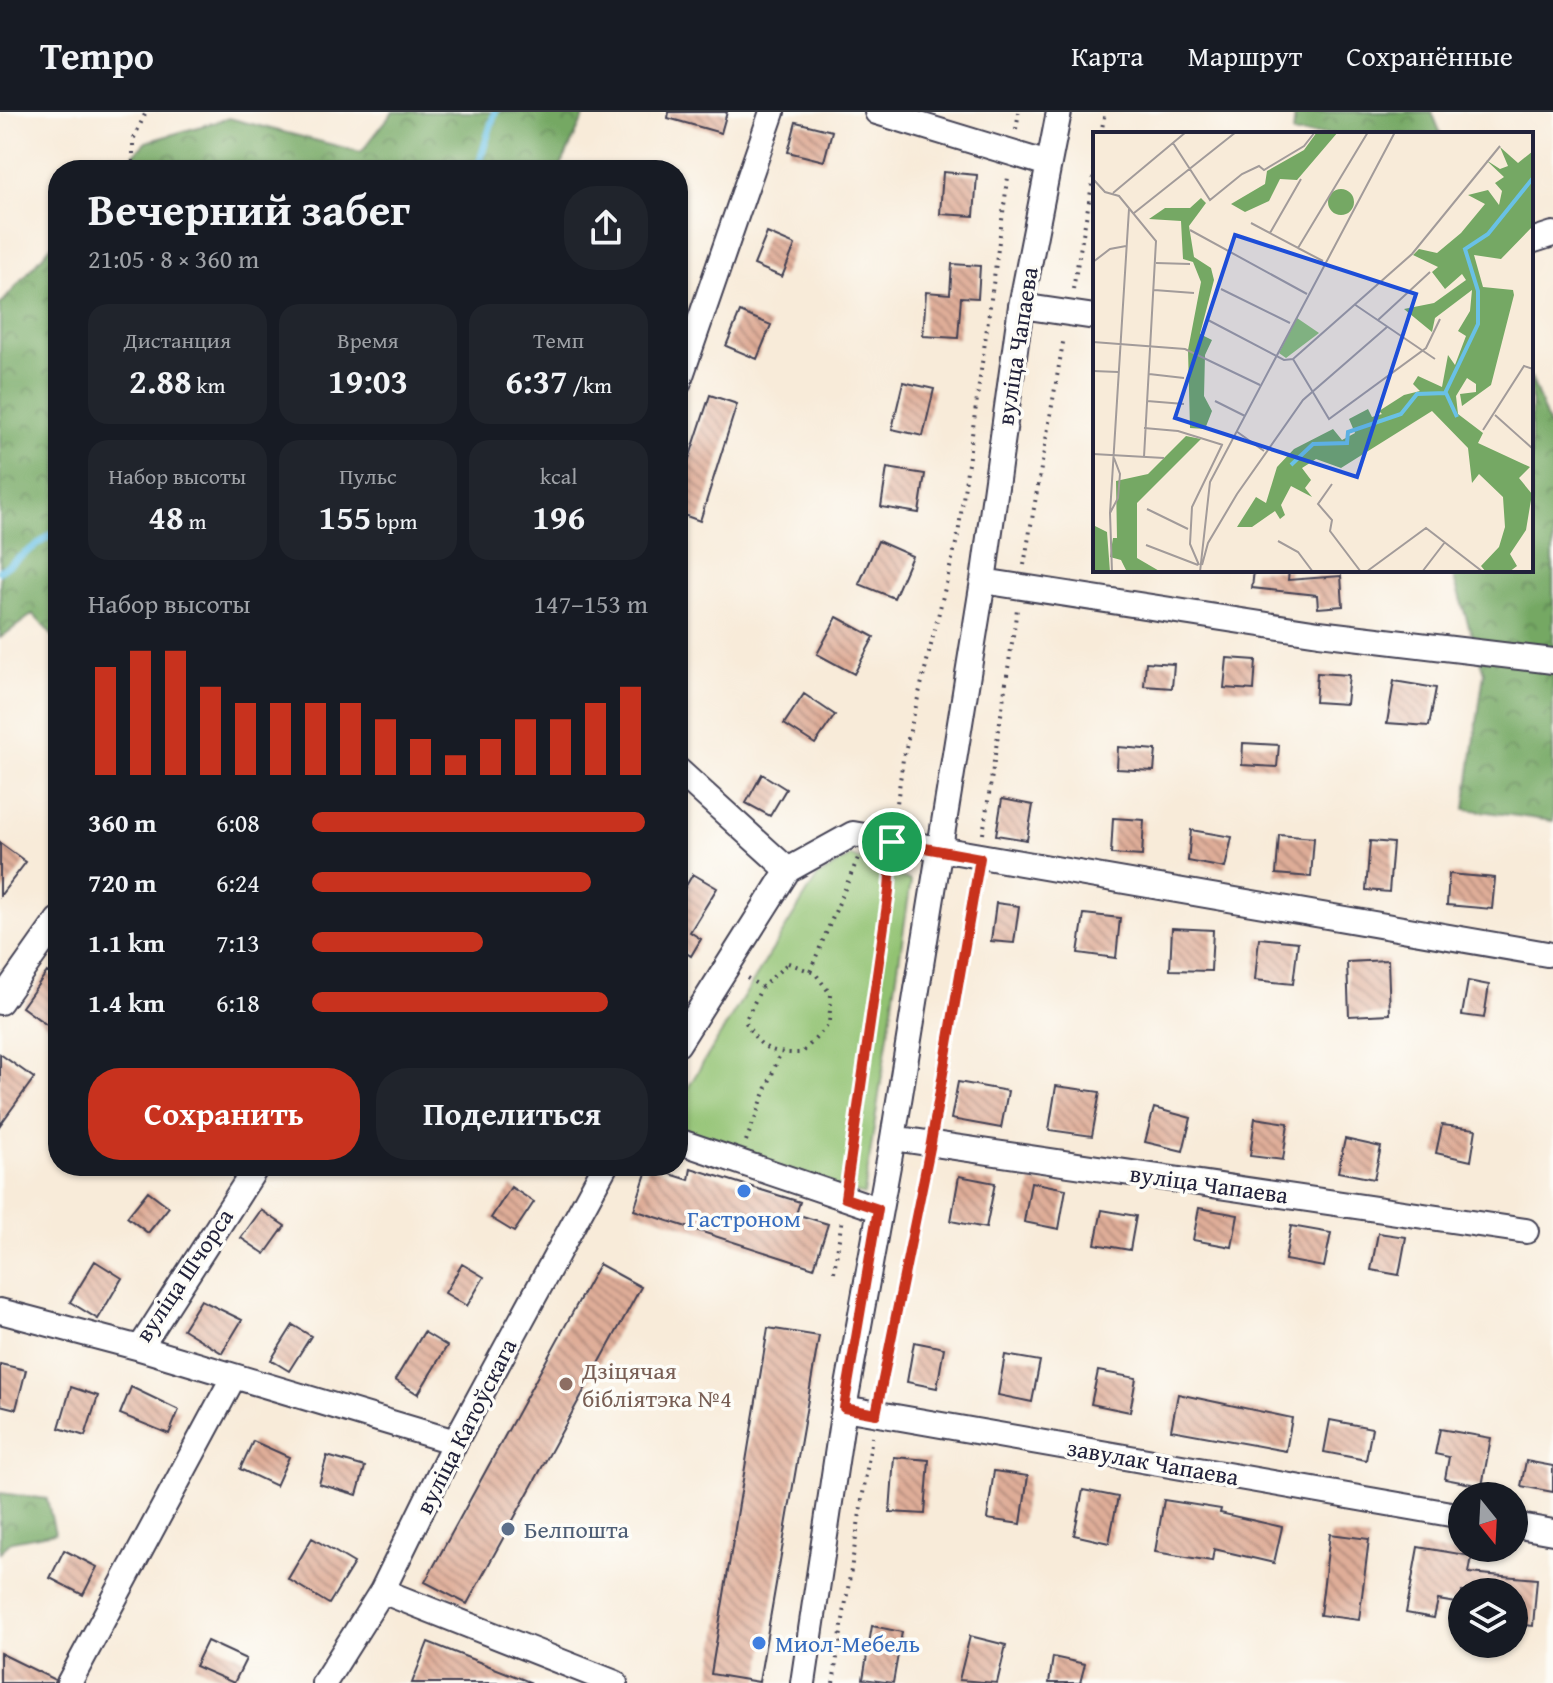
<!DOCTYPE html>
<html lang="ru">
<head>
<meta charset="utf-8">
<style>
  body { margin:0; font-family:"Gentium Book Plus",serif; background:#20242c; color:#f1f3f6; height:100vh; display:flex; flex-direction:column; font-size:30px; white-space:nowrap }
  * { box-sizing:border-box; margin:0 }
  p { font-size:26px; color:#9ea1a6 }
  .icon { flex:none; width:44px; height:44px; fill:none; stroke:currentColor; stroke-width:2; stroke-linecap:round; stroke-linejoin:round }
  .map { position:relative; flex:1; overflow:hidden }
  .details { position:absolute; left:48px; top:48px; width:640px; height:1016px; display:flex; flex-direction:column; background:#171b24; border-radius:32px; box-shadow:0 2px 6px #0004 }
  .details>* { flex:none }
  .needle { width:52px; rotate:162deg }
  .tools { position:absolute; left:1448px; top:1370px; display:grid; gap:16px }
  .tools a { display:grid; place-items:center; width:80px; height:80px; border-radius:50%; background:#171b24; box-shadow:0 2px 6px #0004; font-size:40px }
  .pin { position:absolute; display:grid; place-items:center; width:68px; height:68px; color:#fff; margin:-34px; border:4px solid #fff; border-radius:50%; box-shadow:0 2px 8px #0007 }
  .round { display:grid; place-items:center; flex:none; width:84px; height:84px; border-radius:32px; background:#20242c }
  .overview { display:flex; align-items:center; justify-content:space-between; height:136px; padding:0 40px }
  h1 { font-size:44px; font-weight:600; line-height:60px }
  .metrics { display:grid; grid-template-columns:repeat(3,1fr); gap:12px; height:136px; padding:8px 40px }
  .metrics div { display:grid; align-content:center; border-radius:20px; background:#20242c; text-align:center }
  .metrics b { font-size:34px; font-weight:600 }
  .metrics small { font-size:22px; font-weight:400 }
  .metrics p { font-size:22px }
  .chart { height:224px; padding:16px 40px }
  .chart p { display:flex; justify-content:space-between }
  .chart svg { width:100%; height:144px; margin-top:8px; stroke:#c8321e; stroke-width:6 }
  .button { display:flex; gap:16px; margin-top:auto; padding:16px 40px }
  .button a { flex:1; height:92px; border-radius:32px; background:#c8321e; color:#fff; font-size:32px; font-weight:600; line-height:92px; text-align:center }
  .button a+a { background:#20242c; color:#f1f3f6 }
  ul { padding:0 40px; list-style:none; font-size:26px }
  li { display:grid; grid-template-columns:128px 96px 1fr; align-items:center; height:60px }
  li i { height:20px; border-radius:10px; background:#c8321e }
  header { display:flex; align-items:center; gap:48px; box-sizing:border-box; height:112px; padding:0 40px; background:#171b24; border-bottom:2px solid #363941 }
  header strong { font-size:38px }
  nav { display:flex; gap:44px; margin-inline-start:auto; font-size:28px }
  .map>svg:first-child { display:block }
  .forest { fill:url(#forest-crowns); stroke:#4c6550; stroke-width:2 }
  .green { fill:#92c272; stroke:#5a7256; stroke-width:2 }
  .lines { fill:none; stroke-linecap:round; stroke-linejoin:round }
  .stream { stroke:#69c1e6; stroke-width:7 }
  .building { fill:url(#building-back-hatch) }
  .minor-casing { stroke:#424053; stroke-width:28 }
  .path { stroke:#424053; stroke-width:4; stroke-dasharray:2 6; stroke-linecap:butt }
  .minor { stroke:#fff; stroke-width:24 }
  .route-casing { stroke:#fff; stroke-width:16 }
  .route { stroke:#c8321e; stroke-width:10 }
  .shop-dot { fill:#3f7fe0; stroke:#fdfcf7; stroke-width:3 }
  .education-dot { fill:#8d6e63; stroke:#fdfcf7; stroke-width:3 }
  .service-dot { fill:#5c6f8a; stroke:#fdfcf7; stroke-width:3 }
  .labels { text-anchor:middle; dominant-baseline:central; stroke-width:7; stroke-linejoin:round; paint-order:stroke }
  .street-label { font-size:24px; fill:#22223b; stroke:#fdfcf7 }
  .shop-label { font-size:24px; fill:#366cbe; stroke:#fdfcf7 }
  .education-label { font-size:24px; fill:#785e54; stroke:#fdfcf7; text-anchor:start }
  .service-label { font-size:24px; fill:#4e5e75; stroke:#fdfcf7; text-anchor:start }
  .inset-river { fill:none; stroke:#69c1e6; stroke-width:4 }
  .inset-road { fill:none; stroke:#a29b9a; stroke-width:2 }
  .view { fill:#1d4ed8; fill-opacity:0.15; stroke:#1d4ed8; stroke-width:4 }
  .inset-edge { fill:none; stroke:#22223b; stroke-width:4 }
</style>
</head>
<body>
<header>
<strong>Tempo</strong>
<nav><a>Карта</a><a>Маршрут</a><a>Сохранённые</a></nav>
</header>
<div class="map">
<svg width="1553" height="1571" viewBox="0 0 1553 1571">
  <defs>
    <pattern id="forest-crowns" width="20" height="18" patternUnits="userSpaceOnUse" patternTransform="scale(2)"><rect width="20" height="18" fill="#75a864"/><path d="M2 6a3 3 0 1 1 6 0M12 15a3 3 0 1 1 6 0" fill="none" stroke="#608854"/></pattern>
    <pattern id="building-back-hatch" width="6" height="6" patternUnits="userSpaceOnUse" patternTransform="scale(2)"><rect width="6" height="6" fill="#dfad98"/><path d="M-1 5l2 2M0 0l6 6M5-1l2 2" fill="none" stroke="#b48c7d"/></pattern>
  </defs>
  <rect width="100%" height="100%" fill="#fdfcf7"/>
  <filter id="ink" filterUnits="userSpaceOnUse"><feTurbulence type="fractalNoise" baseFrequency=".0125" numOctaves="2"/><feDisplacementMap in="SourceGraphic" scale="16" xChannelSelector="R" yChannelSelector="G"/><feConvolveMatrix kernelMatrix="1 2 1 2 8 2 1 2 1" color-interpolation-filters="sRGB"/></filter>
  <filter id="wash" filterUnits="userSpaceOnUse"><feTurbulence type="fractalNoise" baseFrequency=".006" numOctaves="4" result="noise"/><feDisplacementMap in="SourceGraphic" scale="32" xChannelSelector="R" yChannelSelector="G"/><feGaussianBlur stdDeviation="1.8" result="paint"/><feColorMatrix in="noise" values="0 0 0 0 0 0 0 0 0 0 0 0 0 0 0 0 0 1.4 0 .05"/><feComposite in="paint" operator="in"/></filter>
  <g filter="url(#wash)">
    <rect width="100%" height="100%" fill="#f8ebd9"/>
    <!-- forest -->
    <path class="forest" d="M393 0H586L559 58H119L146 30 229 6 361 40Z
      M1295 0H1432L1441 22H1293Z
      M58 126V530L33 502 0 526V193Z
      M1531 265 1553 324V709L1465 697 1484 561 1451 458H1531Z
      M0 1381 47 1387 55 1421 12 1429 0 1440Z"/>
    <!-- green -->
    <path class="green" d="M851 744 911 769 864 1083 678 1029V992L817 765Z"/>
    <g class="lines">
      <!-- stream -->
      <path class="stream" d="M477 58 495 0
        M0 459 58 418"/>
    </g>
    <g id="blocks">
      <!-- building -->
      <path class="building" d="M669 0H727L721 21 668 6Z
        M796 10 832 19 824 49 788 40Z
        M943 60 977 63 974 104 940 102Z
        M767 121 795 133 782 165 754 153Z
        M952 152 980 154 978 186 961 185 958 226 923 224 926 180 950 182Z
        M740 200 771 213 757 247 726 234Z
        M903 270 934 277 923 324 892 317Z
        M710 283 737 292 700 409 678 401V363L683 365Z
        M887 356 925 362 919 401 881 395Z
        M878 429 912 444 894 486 859 472Z
        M1254 458H1289L1288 468 1341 464 1343 494 1318 496 1317 483 1252 476Z
        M837 505 874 525 854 562 817 542Z
        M1227 546 1256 548 1254 578 1224 576Z
        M1146 550 1174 552 1172 576 1144 574Z
        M1317 561 1349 563 1346 592 1315 590Z
        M1394 569 1436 576 1429 614 1387 611Z
        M804 582 835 603 815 632 784 612Z
        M1243 631 1279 633 1277 655 1242 653Z
        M1118 635 1156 638 1154 659 1117 657Z
        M762 662 786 677 770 704 746 691Z
        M1002 687 1033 693 1027 728 996 723Z
        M1113 706 1144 708 1142 744 1111 742Z
        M1191 718 1232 725 1225 756 1188 749Z
        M1279 723 1314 726 1311 765 1276 762Z
        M1370 729 1393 731 1389 780 1366 778Z
        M0 731 26 750 0 784Z
        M693 762 717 776 690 820 701 827 691 844 680 837 678 840V787Z
        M1449 762 1495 766 1492 797 1447 793Z
        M996 791 1019 794 1014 831 991 829Z
        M1084 802 1120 806 1116 846 1078 841Z
        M1172 816 1213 818 1211 859 1170 858Z
        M1259 826 1298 830 1293 872 1255 868Z
        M1388 848 1390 902 1349 904 1347 850Z
        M47 860 58 868V921L22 895Z
        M1468 869 1489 873 1484 906 1462 903Z
        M0 942 34 966 0 1013Z
        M958 970 1008 979 1001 1016 951 1007Z
        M1056 974 1100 980 1092 1024 1049 1018Z
        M1154 996 1191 1006 1183 1039 1145 1030Z
        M1255 1006 1288 1011 1283 1048 1250 1044Z
        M1442 1013 1476 1017 1471 1049 1436 1041Z
        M1345 1027 1381 1035 1374 1067 1338 1060Z
        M648 1055 689 1068 691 1056 800 1090 796 1102 828 1112 814 1156 634 1098Z
        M959 1064 995 1071 986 1116 951 1109Z
        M1031 1070 1066 1077 1059 1117 1024 1110Z
        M511 1075 534 1090 514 1120 491 1106Z
        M148 1079 169 1095 148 1121 127 1105Z
        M1199 1096 1238 1103 1232 1135 1193 1128Z
        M261 1098 285 1114 265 1142 241 1126Z
        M1102 1098 1136 1104 1130 1138 1095 1132Z
        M1291 1114 1331 1121 1324 1155 1285 1148Z
        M1378 1121 1406 1125 1399 1163 1371 1158Z
        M95 1149 122 1166 98 1207 70 1190Z
        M462 1152 484 1165 467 1194 445 1181Z
        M599 1152 641 1175 467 1492 425 1470Z
        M201 1188 242 1208 222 1241 183 1217Z
        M293 1213 311 1224 289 1259 271 1248Z
        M768 1216 819 1224 759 1570 711 1562Z
        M424 1220 447 1234 418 1282 395 1268Z
        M914 1230 944 1236 937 1276 907 1270Z
        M1005 1243 1040 1249 1032 1290 998 1283Z
        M0 1252 26 1258 16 1297 0 1293Z
        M1098 1259 1136 1266 1130 1300 1091 1292Z
        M71 1275 98 1284 85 1324 59 1316Z
        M131 1275 179 1298 169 1322 120 1302Z
        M1178 1282 1292 1306 1286 1339 1171 1318Z
        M1330 1308 1372 1316 1366 1348 1324 1340Z
        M1440 1317 1491 1326 1482 1374 1445 1367 1449 1345 1435 1342Z
        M253 1329 289 1345 276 1374 240 1357Z
        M327 1344 365 1355 357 1383 319 1372Z
        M894 1345 929 1348 925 1402 890 1400Z
        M1526 1349 1553 1354V1380L1521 1374Z
        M994 1359 1028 1364 1021 1412 987 1407Z
        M1083 1378 1118 1385 1109 1431 1074 1423Z
        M1164 1388 1221 1397 1220 1401 1282 1415 1274 1451 1214 1437 1212 1449 1155 1440Z
        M1330 1422 1369 1427 1359 1508 1320 1503Z
        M312 1426 354 1451 329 1492 288 1467Z
        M1418 1435 1472 1444 1469 1461 1537 1467 1533 1514 1514 1512V1480H1462V1492L1438 1488 1434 1506 1406 1501Z
        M64 1438 97 1455 83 1483 50 1466Z
        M872 1514 902 1520 893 1571 863 1567Z
        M970 1524 1006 1533 997 1571 959 1568Z
        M207 1529 246 1547 234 1571 195 1554Z
        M428 1530 530 1570 529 1571H412Z
        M0 1541 55 1568 54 1571H0Z
        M1053 1545 1085 1552 1080 1571H1049Z"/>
    </g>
  </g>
  <g filter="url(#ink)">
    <use href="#blocks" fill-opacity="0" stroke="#424053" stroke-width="2"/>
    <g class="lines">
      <defs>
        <path id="minor" d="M877 0 1048 52
          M1531 129 1553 122
          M1021 194 1095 205
          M678 272 772 0
          M983 469 1319 521 1553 549
          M678 658 788 758
          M0 890 58 808
          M678 932 788 758 853 722 1547 842
          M893 1026 1526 1119
          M678 1029 878 1097
          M0 1199 140 1236 455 1330
          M140 1236 257 1054
          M844 1296 1462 1404
          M1514 1413 1553 1420
          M382 1479 615 1571
          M69 1571 233 1266
          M324 1571 382 1479 455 1330 605 1054
          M803 1571 844 1296 893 1026 983 469 1021 194 1059 0"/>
      </defs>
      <!-- minor casing -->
      <use href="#minor" class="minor-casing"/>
      <!-- path -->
      <path class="path" d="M1016 17 1019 0
        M1101 22 1105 0
        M133 58V28L146 0
        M1073 177 1095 57
        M1024 453 1064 225
        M895 706 903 647 958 423 1008 65
        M983 722 1017 497
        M788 851 815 861 831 883 829 912 802 941C770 942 760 937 745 909L762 875Z
        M810 859 858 746
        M747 866 762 875
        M934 1010 976 766
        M746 1029 780 942
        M848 1063 891 751
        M834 1160 842 1107
        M880 1281 926 1054
        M833 1571 872 1325"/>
      <!-- minor -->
      <use href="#minor" class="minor"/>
    </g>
  </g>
  <g class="lines" filter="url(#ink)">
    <defs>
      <path id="route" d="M892 730 980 746 931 1031 876 1302 844 1296 878 1097 845 1086 889 779Z"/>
    </defs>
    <!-- route casing -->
    <use href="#route" class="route-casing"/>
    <!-- route -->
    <use href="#route" class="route"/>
  </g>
  <!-- markers -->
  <g class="shop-dot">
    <circle cx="744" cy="1079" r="8"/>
    <circle cx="759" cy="1531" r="8"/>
  </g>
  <circle class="education-dot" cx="566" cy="1272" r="8"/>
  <circle class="service-dot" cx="508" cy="1417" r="8"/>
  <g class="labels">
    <!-- street labels -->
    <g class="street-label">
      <text transform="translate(1017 234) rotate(-81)">вуліца Чапаева</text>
      <text transform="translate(1209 1072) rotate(8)">вуліца Чапаева</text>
      <text transform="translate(184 1163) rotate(-56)">вуліца Шчорса</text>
      <text transform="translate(466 1314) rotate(-63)">вуліца Катоўскага</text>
      <text transform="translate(1153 1350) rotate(10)">завулак Чапаева</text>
    </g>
    <!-- shop labels -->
    <g class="shop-label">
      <text x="744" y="1106">Гастроном</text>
      <text x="775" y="1531" text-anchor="start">Миол-Мебель</text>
    </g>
    <!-- education labels -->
    <g class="education-label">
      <text x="582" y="1258">Дзіцячая<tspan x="582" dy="28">бібліятэка №4</tspan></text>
    </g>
    <!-- service labels -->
    <g class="service-label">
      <text x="524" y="1417">Белпошта</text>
    </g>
  </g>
  <!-- overview -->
  <g transform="translate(1093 20)">
    <rect width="440" height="440" fill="#f8ebd9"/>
    <path d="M224 0H245L204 48 187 47 176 69 152 80 138 72 172 52 174 39 211 18ZM407 15 425 31 440 19V94L408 127 381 123 390 155 420 158 421 163 398 253 369 274 367 262 383 260V252L374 246 363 264 365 282 390 301 385 311 437 335 426 346 439 362 433 398 417 422 424 434 416 440H393L388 434 406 415 412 395 410 365 386 342 379 351 375 316 339 279 248 336 223 327 209 336 218 348 212 356 219 365 198 354 188 373 192 383 187 387 182 379 159 395H144L163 365 173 371 184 335 201 317 240 297 249 308 262 301 256 287 275 277 279 285 289 282 286 279 311 263 327 259 320 252 325 244 349 255 355 223 362 233 373 204 365 199 377 179 379 158 342 186 339 200 311 177 341 171 373 148 369 142 352 157 339 140 345 135 320 123 326 117 344 121 368 101 392 72 375 63 395 58 406 73 409 59 402 51 411 45 393 28 407 37 415 34ZM235 70a13 13 0 1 1 26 0a13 13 0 1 1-26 0ZM108 66 113 71 96 94 101 125 118 136 121 148 107 202 119 208 112 223 111 264 119 279 112 297 97 296 95 218 108 150 100 130 90 127 88 89 56 87 72 76H97ZM93 304 108 307 44 371V426L68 440H34L28 428 17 425 20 406H24L23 349 55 342ZM0 393 14 400 17 440H0Z" fill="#75a864"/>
    <path d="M204 186 226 201 193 226 186 221Z" fill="#92c272"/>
    <path class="inset-river" d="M353 261 364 285M198 333 220 312 254 311 255 300 308 282 324 262 352 261 385 192V159L372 117 395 102 440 46"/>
    <path class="inset-road" d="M80 11 117 68 149 42 166 34 171 38 211 14 222 0M0 47 12 60 26 64 63 109 51 325M20 61 93 0M41 81 143 0M158 91 205 116 275 0M97 98 214 162M177 101 208 47M205 116 230 129M0 130 17 117 33 114M63 131 97 132M128 157 197 191M61 158 101 161M261 172 342 227M115 188 191 228 200 227 319 122 407 14M285 188 337 140M0 210 92 217 167 253M200 227 236 287 333 216 347 187M0 239 25 240M56 242 91 246M54 269 91 272M122 269 152 284M402 283 440 317M51 296 85 299 130 313M390 298 431 234 440 237M143 299 171 319M0 322 71 326M239 352 225 372 239 388 237 399 268 440M54 377 95 397M17 381 36 77M185 409 205 420 220 440M53 413 105 433M106 433 97 412 99 375 129 313M109 433 115 411 144 362 210 268 294 195M19 440 17 381 25 366 27 342 21 326M107 440 117 350 302 0M273 440 333 396 390 440M329 440 352 410"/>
    <path class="view" d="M142 103 323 162 264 345 82 286Z"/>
    <rect width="440" height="440" class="inset-edge"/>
  </g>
</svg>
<div class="tools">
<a><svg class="needle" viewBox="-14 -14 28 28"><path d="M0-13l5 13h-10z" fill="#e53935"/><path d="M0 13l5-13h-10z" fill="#9ea1a6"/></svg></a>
<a><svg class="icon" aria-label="layers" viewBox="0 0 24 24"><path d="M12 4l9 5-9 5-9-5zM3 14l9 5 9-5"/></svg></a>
</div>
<div class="pin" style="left:892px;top:730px;background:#1e9e55"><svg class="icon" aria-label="arrive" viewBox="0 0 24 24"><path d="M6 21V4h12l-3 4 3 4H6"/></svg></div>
<section class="details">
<div class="overview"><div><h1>Вечерний забег</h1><p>21:05 · 8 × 360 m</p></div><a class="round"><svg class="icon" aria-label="share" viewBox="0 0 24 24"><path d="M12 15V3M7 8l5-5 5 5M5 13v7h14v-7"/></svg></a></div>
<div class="metrics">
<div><p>Дистанция</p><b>2.88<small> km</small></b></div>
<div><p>Время</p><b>19:03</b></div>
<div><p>Темп</p><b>6:37<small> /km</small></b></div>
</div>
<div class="metrics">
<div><p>Набор высоты</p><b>48<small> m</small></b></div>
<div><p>Пульс</p><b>155<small> bpm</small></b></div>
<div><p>kcal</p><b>196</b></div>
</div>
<div class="chart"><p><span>Набор высоты</span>147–153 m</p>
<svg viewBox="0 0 160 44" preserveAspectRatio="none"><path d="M5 44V11M15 44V6M25 44V6M35 44V17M45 44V22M55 44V22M65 44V22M75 44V22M85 44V27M95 44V33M105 44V38M115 44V33M125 44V27M135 44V27M145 44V22M155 44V17"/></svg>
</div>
<ul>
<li><b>360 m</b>6:08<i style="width:99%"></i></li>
<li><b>720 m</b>6:24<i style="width:83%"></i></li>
<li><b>1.1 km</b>7:13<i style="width:51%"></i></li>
<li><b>1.4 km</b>6:18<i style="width:88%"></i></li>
</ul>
<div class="button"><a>Сохранить</a><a>Поделиться</a></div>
</section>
</div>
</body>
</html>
